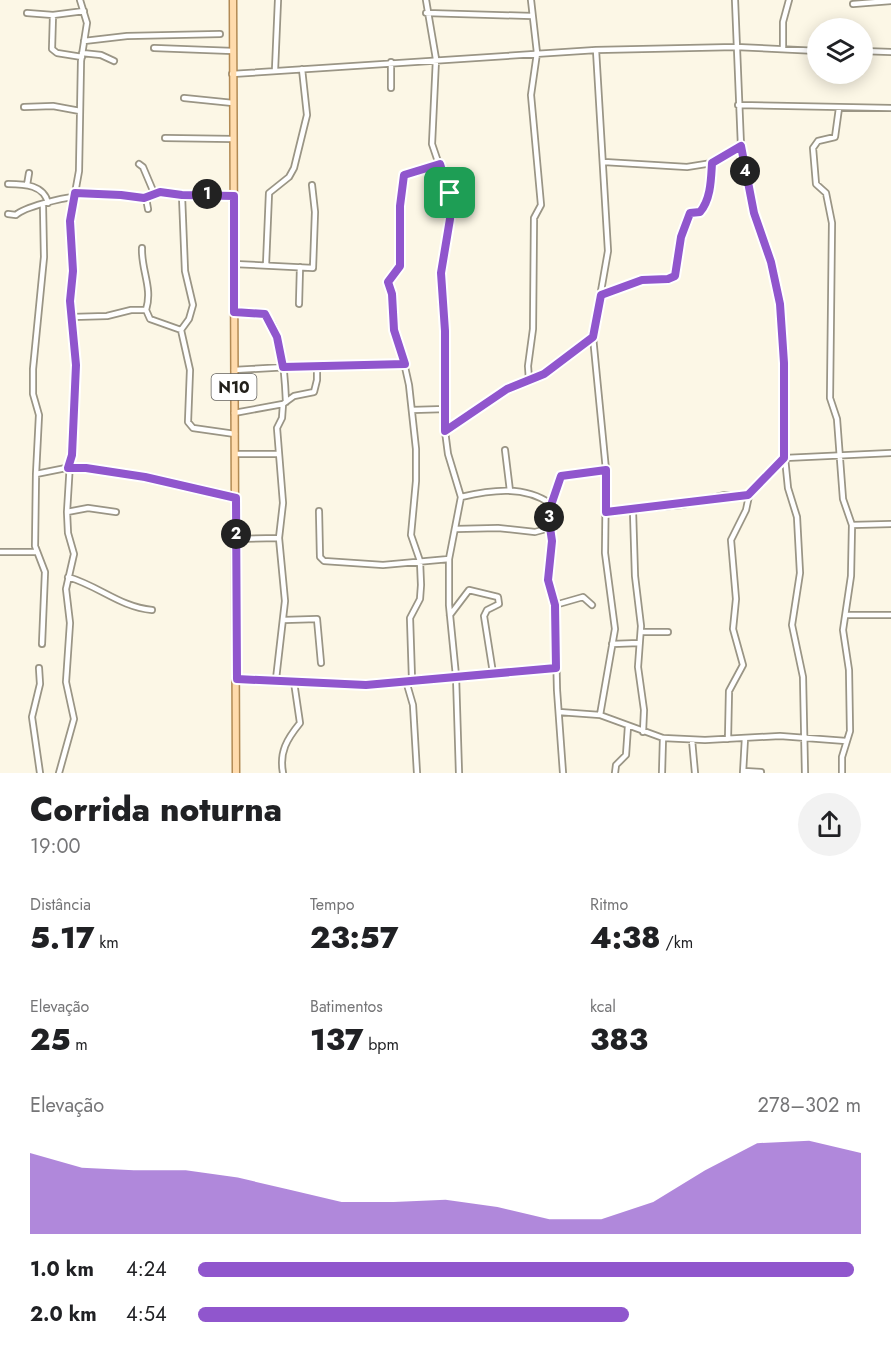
<!DOCTYPE html>
<html lang="pt">
<head>
<meta charset="utf-8">
<style>
  body { margin:0; font-family:Jost,sans-serif; background:#f2f2f2; color:#202124; height:100vh; display:flex; flex-direction:column; font-size:22px; white-space:nowrap }
  * { box-sizing:border-box; margin:0 }
  p { font-size:20px; color:#757577 }
  .icon { flex:none; width:33px; height:33px; fill:none; stroke:currentColor; stroke-width:2; stroke-linecap:round; stroke-linejoin:round }
  .map { position:relative; height:773px; overflow:hidden }
  .details { display:flex; flex-direction:column; background:#fff; flex:1 }
  .details>* { flex:none }
  .fabs { position:absolute; left:807px; top:18px; display:grid; gap:12px }
  .fabs a { display:grid; place-items:center; width:66px; height:66px; border-radius:50%; background:#fff; box-shadow:0 3px 15px #0003; font-size:30px }
  .pin { position:absolute; display:grid; place-items:center; width:51px; height:51px; color:#fff; margin:-26px; border-radius:12px; box-shadow:0 3px 9px #0006 }
  .km { position:absolute; width:30px; height:30px; margin:-15px; border-radius:50%; background:#222; color:#fff; font-size:16px; line-height:30px; text-align:center }
  .round { display:grid; place-items:center; flex:none; width:63px; height:63px; border-radius:32px; background:#f2f2f2 }
  .overview { display:flex; align-items:center; justify-content:space-between; height:102px; padding:0 30px }
  h1 { font-size:33px; font-weight:800; line-height:45px }
  .metrics { display:grid; grid-template-columns:repeat(3,1fr); gap:9px; height:102px; padding:6px 30px }
  .metrics div { display:grid; align-content:center }
  .metrics b { font-size:30px; font-weight:800 }
  .metrics small { font-size:16px; font-weight:400 }
  .metrics p { font-size:16px }
  .chart { height:168px; padding:12px 30px }
  .chart p { display:flex; justify-content:space-between }
  .chart svg { width:100%; height:108px; margin-top:6px; fill:#9056cd; opacity:.7 }
  ul { padding:0 30px; list-style:none; font-size:20px }
  li { display:grid; grid-template-columns:96px 72px 1fr; align-items:center; height:45px }
  li i { height:15px; border-radius:8px; background:#9056cd }
  .map>svg:first-child { display:block }
  .lines { fill:none; stroke-linecap:round; stroke-linejoin:round }
  .minor-casing { stroke:#9a9585; stroke-width:8 }
  .major-casing { stroke:#b28a54; stroke-width:9 }
  .minor { stroke:#fff; stroke-width:4.5 }
  .major { stroke:#ffdbac; stroke-width:6 }
  .route-casing { stroke:#fff; stroke-width:12 }
  .route { stroke:#9056cd; stroke-width:8 }
  .labels { text-anchor:middle; dominant-baseline:central; stroke-width:4.5; stroke-linejoin:round; paint-order:stroke }
  .shield { fill:#fff; stroke:#64635f; stroke-width:1.5 }
  .shield-label { font-size:16px; font-weight:bold; fill:#22201a }
</style>
</head>
<body>
<div class="map">
<svg width="891" height="773" viewBox="0 0 891 773">
  <rect width="100%" height="100%" fill="#fcf7e6"/>
  <g class="lines">
    <defs>
      <path id="minor" d="M426 0 436 59 432 144 451 200V219L441 273V298L445 331V431L448 454 461 497 449 559V605L456 676 459 773
        M735 0 741 146 754 213 771 262 780 304 784 363 785 458 788 488 797 517 800 573 792 625 803 677 805 773
        M853 4 891 1
        M27 13 53 15 84 11
        M426 13 532 16
        M53 15 52 49 57 53 82 57
        M84 41 127 36 220 34
        M154 48 233 51
        M783 49V22L789 0
        M862 51 891 52
        M82 53 101 55 114 61
        M391 62V88
        M275 70 278 0
        M232 74 596 50 736 47 818 51
        M184 98 233 103
        M738 105 891 108
        M24 107 53 106 80 111
        M839 108 835 137 818 141 813 148 816 184 826 193 832 223 830 398 837 419 843 499 852 525
        M165 138 233 139
        M604 162 687 167 712 163 741 146
        M139 164 143 167 154 193
        M8 184C25 184 44 185 48 203
        M27 185 29 173
        M75 193 115 194 144 198 161 192 182 196H234
        M182 196 185 271 193 305 189 319 181 330 190 370 188 422 193 428 235 434
        M146 198 148 209
        M8 214 16 215C24 207 62 198 74 197
        M142 248C141 270 153 288 146 310
        M234 264 313 268 315 212 312 185
        M266 265 269 193 289 177 294 168 307 115 302 69
        M601 295 642 280 671 279 675 276 681 237 690 213 700 211C711 199 711 179 712 163
        M299 304 300 267
        M234 312H261C283 323 285 380 286 402
        M72 317 107 316 131 310H146L150 319 181 330
        M234 370 341 364H404
        M529 380 528 366 533 329 534 218 541 205 531 95 537 53 531 0
        M412 410 446 409
        M234 413 283 404 294 396 314 392 317 380V366
        M445 431 507 389 544 374 593 337
        M505 450 510 491
        M235 454H278
        M36 474 39 415 33 394V369L44 257 43 206
        M461 497C491 490 524 485 551 504
        M319 511 320 557 324 561 383 565 449 559
        M633 511 635 576 641 626 638 667 644 710 643 732
        M67 512 88 508 116 512
        M606 512 682 505 725 495H748
        M456 529 498 528 535 532 550 528
        M236 539 279 538 283 503 277 428 282 418 283 404
        M0 552H36
        M68 577C99 586 120 607 152 610
        M555 605 583 597 592 605
        M450 615 469 590 498 597 499 604 487 610 484 616 493 673
        M846 615H891
        M284 620 317 619 321 663
        M641 632H668
        M42 644 45 572 35 546 36 474 76 466 86 468 145 477 235 498
        M612 644 639 643
        M39 668 40 684 32 717 40 773
        M237 679 366 685 556 668
        M276 679 285 601 279 538
        M412 679 410 618 420 599 421 585 420 561 411 535 416 481V449L409 385 401 349 394 330 392 294 388 283 399 269 400 206 404 175 440 164
        M406 681 413 705 417 773
        M559 712 600 715 663 738 705 740 780 736 846 741
        M600 715 615 629 605 553 606 470
        M728 739 729 691 743 665 733 629 736 599 731 540 746 510 750 491 785 458 891 453
        M692 740 695 773
        M744 771 761 772
        M59 773 74 719 66 682 70 623 66 589 74 554 68 533 67 512 76 365 70 301 73 271 70 221 79 171 81 61 87 23 80 0
        M283 773C279 752 287 739 300 723L294 682
        M563 773 557 690 555 605 548 580 551 541 549 510 561 475 606 470 593 337 608 251 596 50
        M615 773 616 765 626 755 628 726
        M662 773 663 738
        M743 773 745 738
        M842 773V757L850 731 849 670 843 630 851 576 852 525 891 524"/>
      <path id="major" d="M233 0 236 773"/>
    </defs>
    <!-- minor casing -->
    <use href="#minor" class="minor-casing"/>
    <!-- major casing -->
    <use href="#major" class="major-casing"/>
    <!-- minor -->
    <use href="#minor" class="minor"/>
    <!-- major -->
    <use href="#major" class="major"/>
  </g>
  <g class="lines">
    <defs>
      <path id="route" d="M741 146 754 213 771 262 780 304 784 363V458L748 495 606 512V470L561 476 548 514 552 541 548 580 555 605 556 668 366 685 237 679 236 498 145 477 86 468H68L72 455 76 365 70 301 73 271 70 221 75 193 121 195 144 198 160 192 182 195 234 196V312L265 314 277 337 283 367 405 364 394 330 392 294 388 282 400 266V206L404 175 440 164 451 200 450 219 441 273 445 331V431L507 389 544 374 593 337 601 295 642 280 668 279 675 276 681 237 690 213 700 212C711 199 711 179 712 163Z"/>
    </defs>
    <!-- route casing -->
    <use href="#route" class="route-casing"/>
    <!-- route -->
    <use href="#route" class="route"/>
  </g>
  <g class="labels">
    <!-- shield labels -->
    <rect class="shield" x="211.5" y="374" width="45" height="26" rx="4.5"/>
    <g class="shield-label">
      <text x="234" y="387">N10</text>
    </g>
  </g>
</svg>
<div class="fabs">
<a><svg class="icon" aria-label="layers" viewBox="0 0 24 24"><path d="M12 4l9 5-9 5-9-5zM3 14l9 5 9-5"/></svg></a>
</div>
<div class="pin" style="left:450px;top:193px;background:#1e9e55"><svg class="icon" aria-label="arrive" viewBox="0 0 24 24"><path d="M6 21V4h12l-3 4 3 4H6"/></svg></div>
<b class="km" style="left:207px;top:194px">1</b>
<b class="km" style="left:236px;top:534px">2</b>
<b class="km" style="left:549px;top:517px">3</b>
<b class="km" style="left:745px;top:171px">4</b>
</div>
<section class="details">
<div class="overview"><div><h1>Corrida noturna</h1><p>19:00</p></div><a class="round"><svg class="icon" aria-label="share" viewBox="0 0 24 24"><path d="M12 15V3M7 8l5-5 5 5M5 13v7h14v-7"/></svg></a></div>
<div class="metrics">
<div><p>Distância</p><b>5.17<small> km</small></b></div>
<div><p>Tempo</p><b>23:57</b></div>
<div><p>Ritmo</p><b>4:38<small> /km</small></b></div>
</div>
<div class="metrics">
<div><p>Elevação</p><b>25<small> m</small></b></div>
<div><p>Batimentos</p><b>137<small> bpm</small></b></div>
<div><p>kcal</p><b>383</b></div>
</div>
<div class="chart"><p><span>Elevação</span>278–302 m</p>
<svg viewBox="0 0 160 44" preserveAspectRatio="none"><path d="M0 44V11L10 17L20 18L30 18L40 21L50 26L60 31L70 31L80 30L90 33L100 38L110 38L120 31L130 18L140 7L150 6L160 11V44z"/></svg>
</div>
<ul>
<li><b>1.0 km</b>4:24<i style="width:99%"></i></li>
<li><b>2.0 km</b>4:54<i style="width:65%"></i></li>
</ul>
</section>
</body>
</html>
